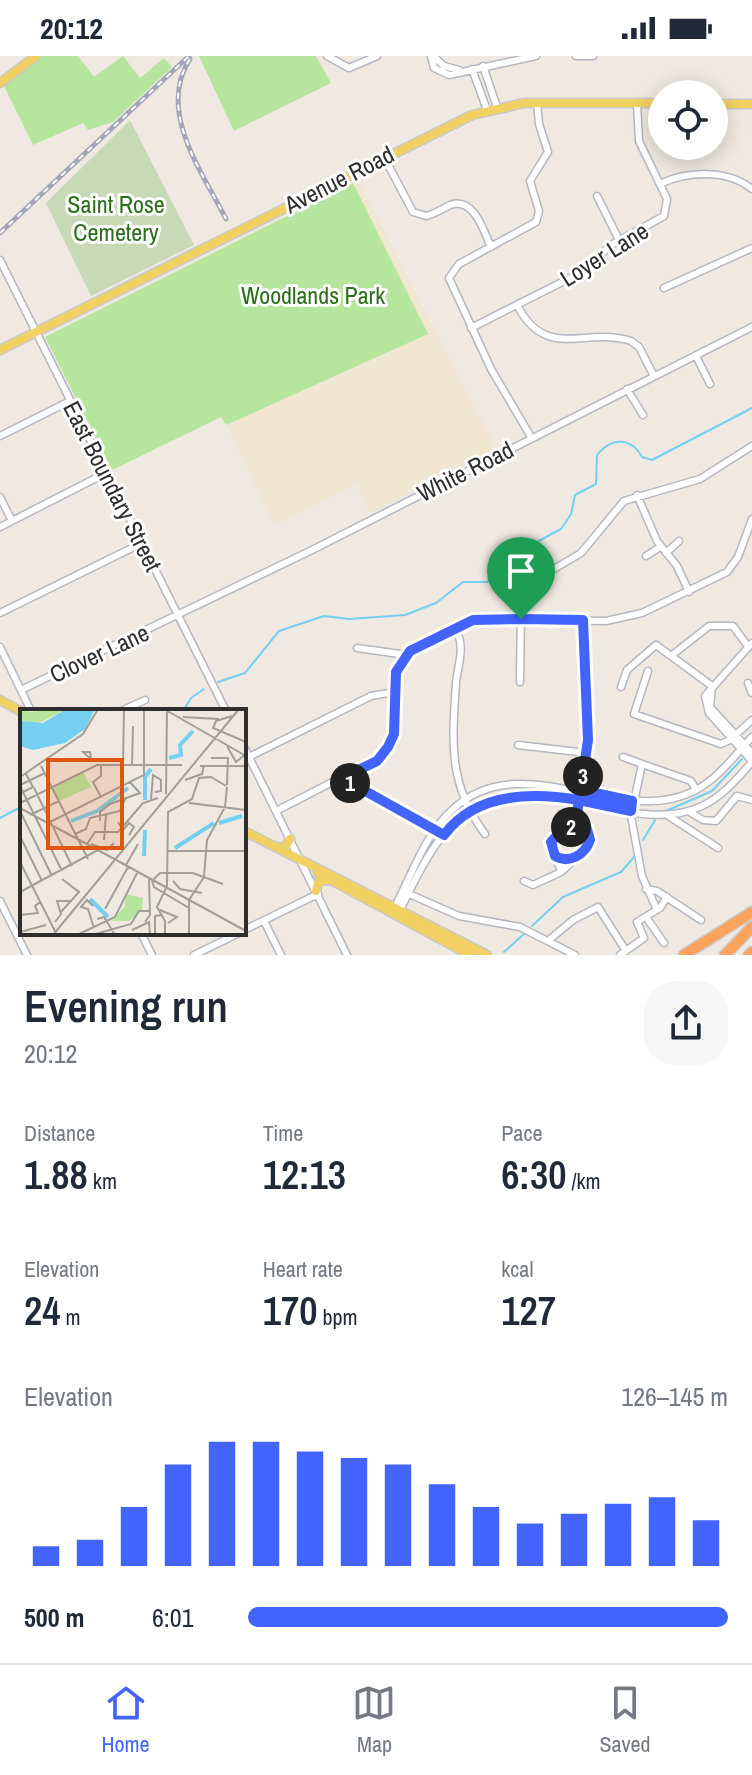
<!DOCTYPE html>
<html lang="en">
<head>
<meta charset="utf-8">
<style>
  body { margin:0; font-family:"Archivo Narrow",sans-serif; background:#f6f6f7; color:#1f2937; height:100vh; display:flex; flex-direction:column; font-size:30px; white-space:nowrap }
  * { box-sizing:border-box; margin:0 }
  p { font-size:26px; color:#747a83 }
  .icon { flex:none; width:44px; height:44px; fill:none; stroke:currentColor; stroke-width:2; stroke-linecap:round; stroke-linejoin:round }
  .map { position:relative; height:899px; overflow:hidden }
  .panel { display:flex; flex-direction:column; background:#fff; flex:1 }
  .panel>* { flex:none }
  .tools { position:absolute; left:648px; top:24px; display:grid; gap:16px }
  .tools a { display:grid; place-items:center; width:80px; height:80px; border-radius:50%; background:#fff; box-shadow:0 4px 20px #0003; font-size:40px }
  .pin { position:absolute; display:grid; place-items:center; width:68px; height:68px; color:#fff; margin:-82px -34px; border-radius:50% 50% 50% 0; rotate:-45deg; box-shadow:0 0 8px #0007 }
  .pin .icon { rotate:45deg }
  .km { position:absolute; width:40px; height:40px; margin:-20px; border-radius:50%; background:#222; color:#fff; font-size:22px; line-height:40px; text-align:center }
  .round { display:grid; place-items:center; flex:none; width:84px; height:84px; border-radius:32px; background:#f6f6f7 }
  .summary { display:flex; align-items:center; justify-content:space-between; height:136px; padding:0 24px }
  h1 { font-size:44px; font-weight:600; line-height:60px }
  .metrics { display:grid; grid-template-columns:repeat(3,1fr); gap:12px; height:136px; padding:8px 24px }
  .metrics div { display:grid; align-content:center }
  .metrics b { font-size:40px; font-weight:600 }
  .metrics small { font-size:22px; font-weight:400 }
  .metrics p { font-size:22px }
  .chart { height:224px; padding:16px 24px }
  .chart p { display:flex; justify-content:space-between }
  .chart svg { width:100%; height:144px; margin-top:8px; stroke:#4264fb; stroke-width:6 }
  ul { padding:0 24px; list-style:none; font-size:26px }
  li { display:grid; grid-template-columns:128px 96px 1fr; align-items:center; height:60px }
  li i { height:20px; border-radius:10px; background:#4264fb }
  .status { display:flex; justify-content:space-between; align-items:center; height:56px; padding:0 40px; background:#fff; direction:ltr }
  .status svg { height:22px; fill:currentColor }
  .dock { display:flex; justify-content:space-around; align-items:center; height:112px; border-top:2px solid #e0e1e3; background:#fff; font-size:22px; color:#747a83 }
  .dock a { display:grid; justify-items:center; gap:4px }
  .dock .on { color:#4264fb }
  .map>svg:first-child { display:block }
  .education { fill:#f0e6d1 }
  .green { fill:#b6e59e }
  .cemetery { fill:#c8d9b8 }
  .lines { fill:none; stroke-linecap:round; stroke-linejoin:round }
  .stream { stroke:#75cff0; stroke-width:2 }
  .minor-casing { stroke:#b4b7c1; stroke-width:9 }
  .major-casing { stroke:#c9c9c9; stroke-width:11 }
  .highway-casing { stroke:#c9c9c9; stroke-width:13 }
  .minor { stroke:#fff; stroke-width:6 }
  .major { stroke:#f2d163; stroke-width:8 }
  .highway { stroke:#ffa35c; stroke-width:10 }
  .rail-casing { stroke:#a3a6b8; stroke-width:5 }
  .rail { stroke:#fff; stroke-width:2; stroke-dasharray:6; stroke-linecap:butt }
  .route-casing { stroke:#fff; stroke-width:16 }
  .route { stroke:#4264fb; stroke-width:10 }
  .labels { text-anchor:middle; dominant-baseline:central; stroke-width:6; stroke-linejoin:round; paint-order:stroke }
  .street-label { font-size:24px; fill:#2e2e2e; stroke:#fff }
  .park-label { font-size:24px; fill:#2c6e1b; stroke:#fff }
  .inset-river { fill:none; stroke:#75cff0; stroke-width:4 }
  .inset-road { fill:none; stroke:#a29e99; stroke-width:2 }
  .view { fill:#df570e; fill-opacity:0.15; stroke:#df570e; stroke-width:4 }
  .inset-edge { fill:none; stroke:#2e2e2e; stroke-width:4 }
</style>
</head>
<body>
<div class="status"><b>20:12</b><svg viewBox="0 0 49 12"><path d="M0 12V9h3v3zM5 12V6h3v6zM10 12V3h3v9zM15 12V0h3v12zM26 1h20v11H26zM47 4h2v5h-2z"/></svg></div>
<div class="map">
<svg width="752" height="899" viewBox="0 0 752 899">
  <rect width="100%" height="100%" fill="#efe9e1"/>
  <!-- education -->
  <path class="education" d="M358 124 496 393 371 457 356 428 275 469 226 369 428 278 353 127Z"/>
  <!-- green -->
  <path class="green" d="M41 0H78L94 21 123 0 140 22 164 2 172 11 113 66 88 74 83 67 33 89 4 30Z
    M199 0H316L331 27 234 75Z
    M353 127 428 278 226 369 221 361 112 414 45 281Z"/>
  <!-- cemetery -->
  <path class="cemetery" d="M130 64 194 189 91 240 46 147Z"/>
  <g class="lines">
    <!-- stream -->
    <path class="stream" d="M218 626 245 617 279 575 324 560 349 563 405 559 436 547 463 526H487L498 521 512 487H535L561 473 571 458 575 439 596 428 597 399C611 381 631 381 642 401L652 404 752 352
      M183 655 191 642 204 633
      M666 755 712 735 742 703
      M0 762 17 753 22 755
      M643 784 655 764
      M532 870 563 841 621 816 635 800
      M504 896 525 877"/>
    <defs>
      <path id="minor" d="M327 0 349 12 377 0
        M431 0 434 12 449 19 536 0
        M433 0 444 10 459 14
        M576 0H593
        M483 10 497 51
        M472 13 487 54
        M384 101 413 156 426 160C435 158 442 153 450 149 474 140 484 176 491 191
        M660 128C687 115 727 113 752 133
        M597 140 619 184
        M0 204 226 655
        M664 232 752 192
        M517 249C547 306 584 270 631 285L639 291 654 320
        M471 272 582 216 611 189 664 160 667 143 639 85 637 47
        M696 300 710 328
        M627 333 643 359
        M0 380 70 345
        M531 381 491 313 449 222 459 208 536 166 539 155 530 125 548 96 539 68 537 47
        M637 439 657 485 677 510 689 536
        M0 441 12 465
        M0 471 106 417
        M666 497 679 485
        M646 500 660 491
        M0 557 142 487
        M455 572C466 590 458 608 456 627 452 686 448 729 485 778
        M752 587 705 640 709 657 752 705
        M0 591 31 655
        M357 592 407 599
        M671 600 709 570H733L747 589
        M648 615 634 658 721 688 730 684 752 664
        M520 626 521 550 532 526 581 497 624 445 700 423 752 390
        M748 627 752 637
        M712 630 710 651 752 697
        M621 631 627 614 656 589 712 630
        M21 634 312 494 752 271
        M121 655 145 644
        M518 689 587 697
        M244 691 347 899
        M249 701 371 640 394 636
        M623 701 642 708
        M342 722 444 779
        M737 740 752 744
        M276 755 381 701 394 678 396 616 415 592 481 563 606 565 642 557 727 516 738 501 752 463
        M688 755 703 764 716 765 737 740
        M667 759 718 792
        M575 769 588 684 583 564
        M558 803 580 799 589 789 587 773 575 769
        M561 816 551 786 560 776 575 769
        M524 825 533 829 561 816 580 799
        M646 833 657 835 701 864
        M407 837 459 860 520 871 575 899
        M0 845 27 899
        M393 854C411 822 424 779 452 754 521 688 619 773 694 735 718 723 734 700 752 681
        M657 854 642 820 631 760 642 708 691 725 696 734
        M399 856C414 826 432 786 458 763 530 700 628 785 702 750 723 740 737 723 752 706
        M646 861 664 887
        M264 865 281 899
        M244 874 318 838
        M141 877 152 899
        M549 884 573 864 598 851 626 895
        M194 899 239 877
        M620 899 644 882 637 866 660 852 667 841"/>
      <path id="major" d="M0 27 36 0
        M714 48H752
        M0 294 472 59 524 47H662
        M0 644 22 656
        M244 775 487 899
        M278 792 286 790 290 783
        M318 817 470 899
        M316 835 319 825 328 824"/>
      <path id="highway" d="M684 899 752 856
        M725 899 752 871
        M749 899 752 896"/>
    </defs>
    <!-- minor casing -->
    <use href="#minor" class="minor-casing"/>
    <!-- major casing -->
    <use href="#major" class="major-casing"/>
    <!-- highway casing -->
    <use href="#highway" class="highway-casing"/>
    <!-- minor -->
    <use href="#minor" class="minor"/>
    <!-- major -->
    <use href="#major" class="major"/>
    <!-- highway -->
    <use href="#highway" class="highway"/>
    <defs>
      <path id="rail" d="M190 3C156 55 203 117 226 163
        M0 177 189 0"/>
    </defs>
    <!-- rail casing -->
    <use href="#rail" class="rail-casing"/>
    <!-- rail -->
    <use href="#rail" class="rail"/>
  </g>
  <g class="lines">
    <defs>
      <path id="route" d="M521 563 473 564 410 595 396 616 394 678 388 691 377 705 342 722 444 779C475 737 532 736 579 744L575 769 560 776 551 786 555 800C569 808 585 799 590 784L587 773 575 769C577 757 579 746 581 734L632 745 631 755 579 744 588 684 583 564 521 563"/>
    </defs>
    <!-- route casing -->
    <use href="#route" class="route-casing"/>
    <!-- route -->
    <use href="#route" class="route"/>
  </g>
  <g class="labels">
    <!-- street labels -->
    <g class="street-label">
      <text transform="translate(339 123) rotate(-27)">Avenue Road</text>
      <text transform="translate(604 198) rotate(-32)">Loyer Lane</text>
      <text transform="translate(465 415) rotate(-27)">White Road</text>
      <text transform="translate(113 430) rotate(63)">East Boundary Street</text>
      <text transform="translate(99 597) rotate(-25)">Clover Lane</text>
    </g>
    <!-- park labels -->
    <g class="park-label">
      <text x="116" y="148">Saint Rose<tspan x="116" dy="28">Cemetery</tspan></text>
      <text x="313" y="239">Woodlands Park</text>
    </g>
  </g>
  <!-- overview -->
  <g transform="translate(20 653)">
    <rect width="226" height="226" fill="#efe9e1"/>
    <path d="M0 0 9 3 46 0 17 15 1 12ZM63 63 71 78 39 92 33 78ZM105 185 123 189 122 202 109 212H92L105 197Z" fill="#b6e59e"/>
    <path d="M46 0H75L65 20 45 34 13 41 0 37V12L23 14Z" fill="#75cff0"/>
    <path class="inset-river" d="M149 49 161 46 160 36 173 22M125 91V68L131 60M51 112 77 102 108 79M199 114 222 107M155 139 194 114M124 147 125 121M70 190 88 208"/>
    <path class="inset-road" d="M144 0 226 47M212 7 196 12 193 19 226 33M163 8 199 10M207 37 216 53 226 45M71 49 70 43H63L73 52 87 51M191 49H208L207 76M103 55 104 0M112 55 113 17M21 57 68 150M180 57H226M0 68 63 25 78 0M165 71 182 65 184 56M0 76 25 64M0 77 42 162M14 79 52 157M1 84 13 78 6 65M146 85 147 1M81 88 73 73 81 67V55M131 90 133 66 141 71V82L135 83M0 94 77 56H162M169 94 226 101M0 99 87 146M0 102 32 167M10 106 39 92M80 112V103L90 95 120 84 110 73M30 113 124 66V0M98 113 103 121 109 114 114 118 109 126M55 125 66 120 70 109 100 102 106 88M0 127 22 172M84 131 86 106M67 135 75 123H98L123 94 138 89M71 135 87 141 94 134M147 142H226M87 146 226 222M0 153 37 226M106 156 118 135M133 171 140 164H173L203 175M132 172 134 178 169 199M153 172 160 180 182 184M0 183 78 141M73 197 67 191 61 198 68 200 74 219M85 200 108 158M140 201 157 208 148 214M41 203 59 183 42 170M0 206 18 204 15 197 20 193M77 210 84 208 95 226M35 213 41 205 37 192H52M125 213 130 206 129 169M112 221 129 213 130 226M0 223 26 216M33 226 219 0M57 226 95 208 118 162M72 226 111 215 119 202H130M135 226V207L143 206M145 226V212L137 198 147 177 148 103 172 90 179 69 191 68 206 77M169 226V191L184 168 187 131 205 98 207 78"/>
    <path class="view" d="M28 51H102V139H28Z"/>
    <rect width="226" height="226" class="inset-edge"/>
  </g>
</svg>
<div class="tools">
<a><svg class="icon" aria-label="locate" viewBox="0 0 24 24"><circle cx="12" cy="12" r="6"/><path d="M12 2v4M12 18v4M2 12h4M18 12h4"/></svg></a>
</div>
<div class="pin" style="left:521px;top:563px;background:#1e9e55"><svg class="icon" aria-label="arrive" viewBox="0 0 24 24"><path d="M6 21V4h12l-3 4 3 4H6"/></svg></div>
<b class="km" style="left:350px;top:727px">1</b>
<b class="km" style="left:571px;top:771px">2</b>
<b class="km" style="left:583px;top:720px">3</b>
</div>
<section class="panel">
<div class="summary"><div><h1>Evening run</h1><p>20:12</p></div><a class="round"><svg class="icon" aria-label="share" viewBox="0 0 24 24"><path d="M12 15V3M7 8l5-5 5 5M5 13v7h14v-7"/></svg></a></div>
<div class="metrics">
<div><p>Distance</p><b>1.88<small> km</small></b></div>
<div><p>Time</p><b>12:13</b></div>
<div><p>Pace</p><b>6:30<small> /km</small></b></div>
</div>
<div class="metrics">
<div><p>Elevation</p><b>24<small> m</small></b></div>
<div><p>Heart rate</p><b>170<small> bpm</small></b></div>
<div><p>kcal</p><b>127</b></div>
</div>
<div class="chart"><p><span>Elevation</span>126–145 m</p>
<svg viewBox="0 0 160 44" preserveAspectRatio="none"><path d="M5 44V38M15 44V36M25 44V26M35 44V13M45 44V6M55 44V6M65 44V9M75 44V11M85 44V13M95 44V19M105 44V26M115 44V31M125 44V28M135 44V25M145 44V23M155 44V30"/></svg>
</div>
<ul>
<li><b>500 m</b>6:01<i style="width:100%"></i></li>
</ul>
</section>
<nav class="dock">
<a class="on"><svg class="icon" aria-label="home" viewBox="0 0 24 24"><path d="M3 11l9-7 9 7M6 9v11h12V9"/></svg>Home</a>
<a><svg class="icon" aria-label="map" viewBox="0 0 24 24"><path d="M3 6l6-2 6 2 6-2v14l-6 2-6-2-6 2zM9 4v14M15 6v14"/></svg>Map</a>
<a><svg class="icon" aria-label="saved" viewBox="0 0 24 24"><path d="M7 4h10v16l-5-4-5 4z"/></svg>Saved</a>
</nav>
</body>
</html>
